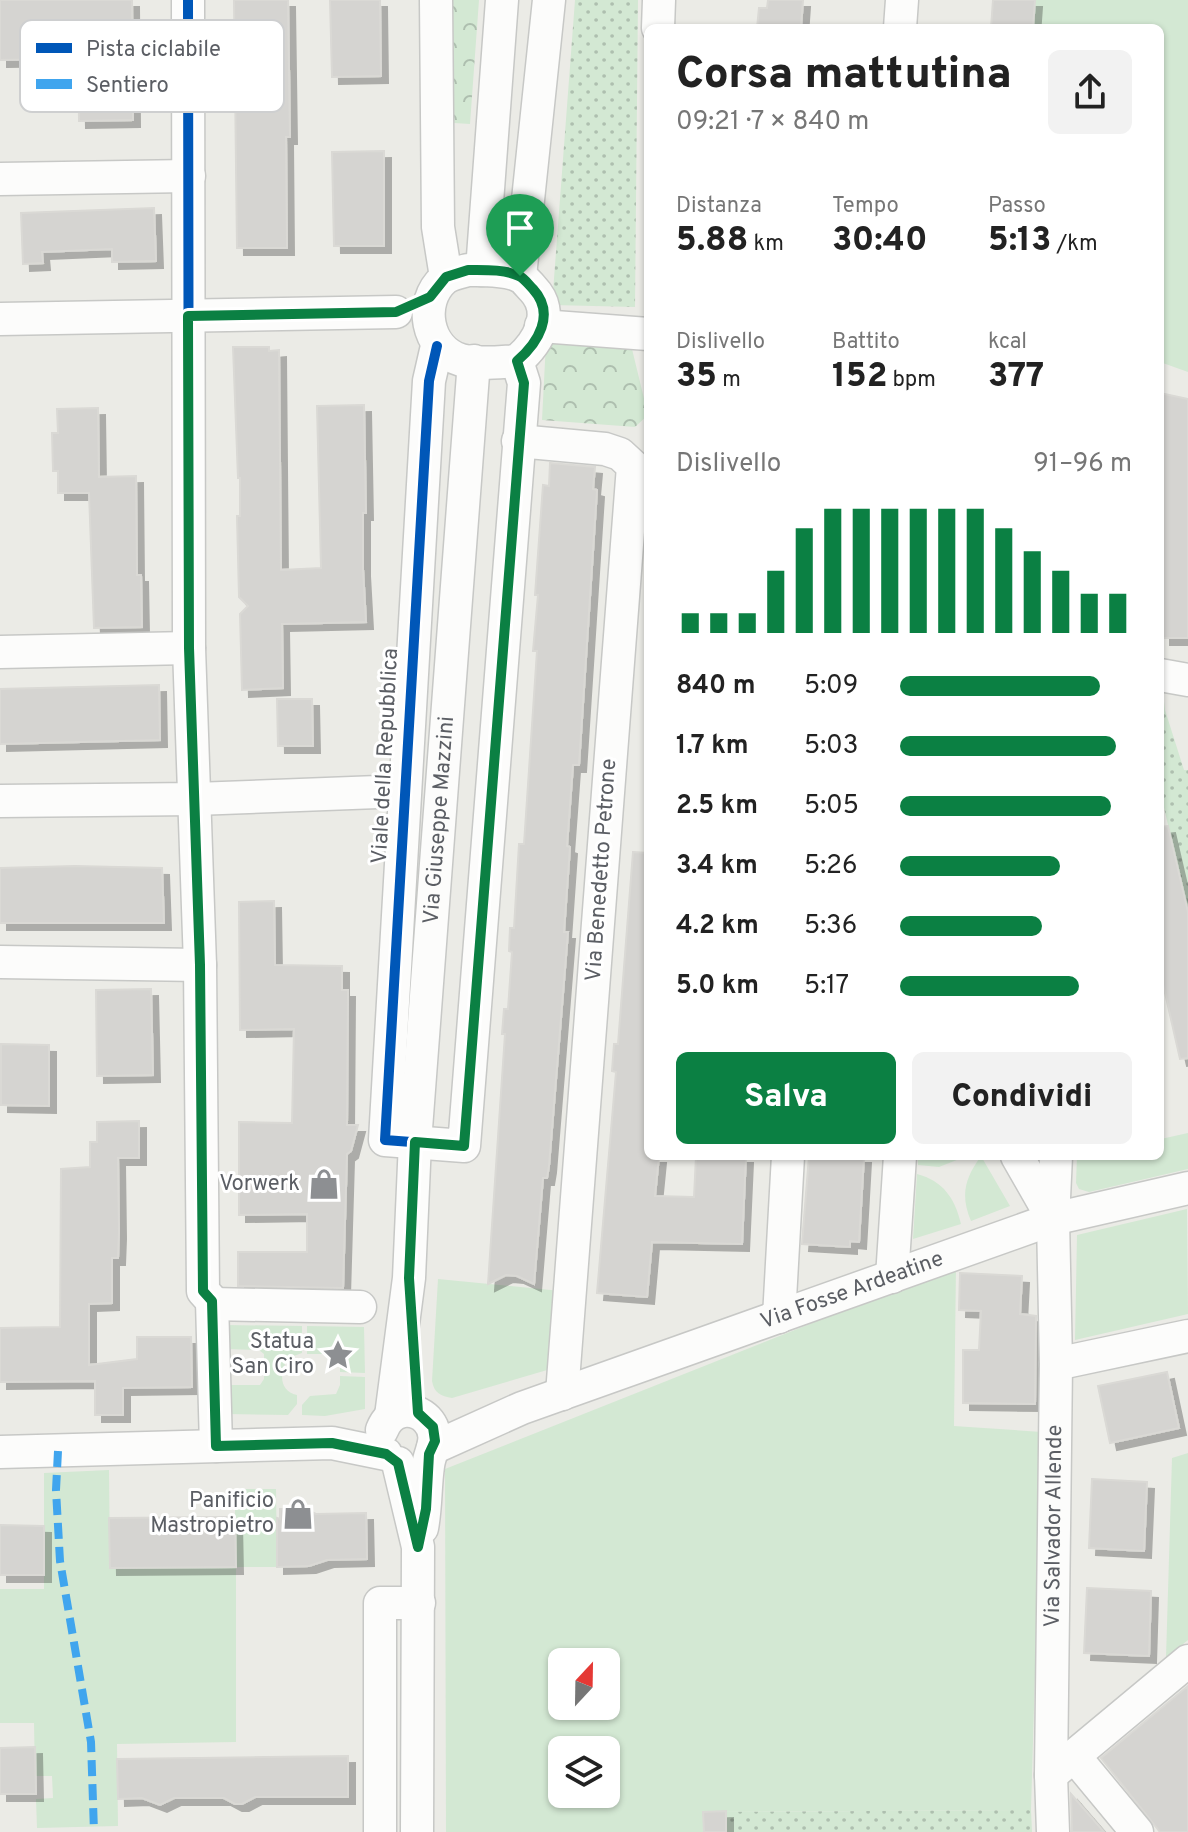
<!DOCTYPE html>
<html lang="it">
<head>
<meta charset="utf-8">
<style>
  body { margin:0; font-family:Overpass,sans-serif; background:#f2f2f2; color:#222; height:100vh; display:flex; flex-direction:column; font-size:30px; white-space:nowrap }
  * { box-sizing:border-box; margin:0 }
  p { font-size:26px; color:#767676 }
  .icon { flex:none; width:44px; height:44px; fill:none; stroke:currentColor; stroke-width:2; stroke-linecap:round; stroke-linejoin:round }
  .map { position:relative; flex:1; overflow:hidden }
  .panel { position:absolute; left:644px; top:24px; width:520px; height:1136px; display:flex; flex-direction:column; background:#fff; border-radius:12px; box-shadow:0 2px 6px #0004 }
  .panel>* { flex:none }
  .needle { width:52px; rotate:22deg }
  .controls { position:absolute; left:548px; top:1648px; display:grid; gap:16px }
  .controls a { display:grid; place-items:center; width:72px; height:72px; border-radius:12px; background:#fff; box-shadow:0 2px 6px #0004; font-size:40px }
  .pin { position:absolute; display:grid; place-items:center; width:68px; height:68px; color:#fff; margin:-82px -34px; border-radius:50% 50% 50% 0; rotate:-45deg; box-shadow:0 0 8px #0007 }
  .pin .icon { rotate:45deg }
  .round { display:grid; place-items:center; flex:none; width:84px; height:84px; border-radius:12px; background:#f2f2f2 }
  .headline { display:flex; align-items:center; justify-content:space-between; height:136px; padding:0 32px }
  h1 { font-size:44px; font-weight:800; line-height:60px }
  .metrics { display:grid; grid-template-columns:repeat(3,1fr); gap:12px; height:136px; padding:8px 32px }
  .metrics div { display:grid; align-content:center }
  .metrics b { font-size:34px; font-weight:800 }
  .metrics small { font-size:22px; font-weight:400 }
  .metrics p { font-size:22px }
  .chart { height:224px; padding:16px 32px }
  .chart p { display:flex; justify-content:space-between }
  .chart svg { width:100%; height:144px; margin-top:8px; stroke:#0b8043; stroke-width:6 }
  .action { display:flex; gap:16px; margin-top:auto; padding:16px 32px }
  .action a { flex:1; height:92px; border-radius:12px; background:#0b8043; color:#fff; font-size:32px; font-weight:800; line-height:92px; text-align:center }
  .action a+a { background:#f2f2f2; color:#222 }
  ul { padding:0 32px; list-style:none; font-size:26px }
  li { display:grid; grid-template-columns:128px 96px 1fr; align-items:center; height:60px }
  li i { height:20px; border-radius:10px; background:#0b8043 }
  .map>svg:first-child { display:block }
  .grass { fill:#d3e8d3; fill-rule:evenodd }
  .park { fill:url(#park-crowns) }
  .garden { fill:url(#garden-dots) }
  .building { fill:#d5d4d1; stroke:#dad9d5; stroke-width:2; filter:url(#shadow) }
  .lines { fill:none; stroke-linecap:round; stroke-linejoin:round }
  .minor-casing { stroke:#c7c8c6; stroke-width:35 }
  .minor { stroke:#fcfcfb; stroke-width:32 }
  .quiet { stroke:#40a5ee; stroke-width:8; stroke-dasharray:16 8; stroke-linecap:butt }
  .cycleway-casing { stroke:#fff; stroke-width:15 }
  .cycleway { stroke:#0057b8; stroke-width:10 }
  .route-casing { stroke:#fff; stroke-width:16 }
  .route { stroke:#0b8043; stroke-width:10 }
  .labels { text-anchor:middle; dominant-baseline:central; stroke-width:6; stroke-linejoin:round; paint-order:stroke }
  .street-label { font-size:22px; fill:#5b5e64; stroke:#fff }
  .poi-label { font-size:22px; fill:#5b5e64; stroke:#fff; text-anchor:end }
  .key { fill:#fff; stroke:#cecfd0; stroke-width:2 }
  .key-label { font-size:22px; fill:#5b5e64 }
</style>
</head>
<body>
<div class="map">
<svg width="1188" height="1832" viewBox="0 0 1188 1832">
  <defs>
    <pattern id="park-crowns" width="20" height="18" patternUnits="userSpaceOnUse" patternTransform="scale(2)"><rect width="20" height="18" fill="#d3e8d3"/><path d="M2 6a3 3 0 1 1 6 0M12 15a3 3 0 1 1 6 0" fill="none" stroke="#aebfaf"/></pattern>
    <pattern id="garden-dots" width="8" height="8" patternUnits="userSpaceOnUse" patternTransform="scale(2)"><rect width="8" height="8" fill="#d3e8d3"/><path d="M2 2h.1M6 6h.1" fill="none" stroke="#aebfaf" stroke-width="1.8" stroke-linecap="round"/></pattern>
    <filter id="shadow"><feDropShadow dx="7" dy="7" stdDeviation="0" flood-color="#0004"/></filter>
  </defs>
  <rect width="100%" height="100%" fill="#ebebe6"/>
  <!-- grass -->
  <path class="grass" d="M1035 0H1188V372L1160 362V28H1033Z
    M1188 1133V1169L1089 1192 1079 1189 1076 1183 1077 1156H1160V1136L1161 1139Z
    M918 1156H967L939 1167 918 1165Z
    M981 1156 1010 1206 971 1221C960 1195 965 1178 981 1156Z
    M917 1174C943 1181 955 1198 961 1224L913 1239Z
    M1187 1209 1188 1314 1075 1340 1077 1235Z
    M956 1266 954 1426 1042 1432 1031 1810 704 1812 703 1832H446L445 1469ZM562 1662H606V1706H562ZM562 1750H606V1794H562Z
    M438 1279 561 1291 554 1368 452 1398C441 1396 434 1393 432 1381Z
    M226 1325 302 1326V1353L288 1358C279 1373 279 1391 297 1395V1404L288 1415 227 1414 226 1385H260L264 1379V1354L259 1350 226 1349Z
    M307 1326 364 1327 365 1373 340 1372V1367L349 1356 336 1342 323 1354H307Z
    M340 1376 365 1377V1409L325 1416 302 1415V1405L310 1396 336 1394 340 1385Z
    M1188 1453V1640L1166 1658 1172 1458Z
    M109 1470 110 1567H235V1489H276L277 1567H236V1742L117 1744 118 1826 37 1828 36 1799 53 1798 52 1776H35L34 1723H0V1589H44V1473Z"/>
  <!-- park -->
  <path class="park" d="M452 0H479L470 124 454 123Z
    M546 342 632 349 648 415 635 427 542 420Z"/>
  <!-- garden -->
  <path class="garden" d="M575 0H638L635 307 552 305Z
    M1160 693H1163L1165 710 1184 770H1188V913L1160 790Z
    M1031 1810 1032 1832H703V1812Z"/>
  <!-- building -->
  <path class="building" d="M0 0H132L133 120 79 121 78 59 0 60Z
    M234 0H288L290 137H286L287 248H237Z
    M330 0H380L381 76 332 77Z
    M768 0H803L801 28H757L759 8H767Z
    M993 0H1035L1033 28H991Z
    M384 151V246H334L332 152Z
    M154 208 156 261 112 262V249L42 252 43 263 23 264 21 213Z
    M233 347H269V351L279 350 281 570 321 568 317 406 364 405 366 513H363V569L366 622 282 624 283 688 242 690 240 614 248 606 239 597 237 516H240V478H238Z
    M1160 393 1188 399V638H1163V621H1160Z
    M98 408 99 477 136 476 137 575H141L142 627 94 628 89 493H58V471H53L52 433H58L57 409Z
    M550 463 595 467 593 489 597 490 579 765H573L567 846 570 847 564 932H568L549 1166 547 1178H543L534 1284 517 1276 506 1275 488 1284 505 1034H502L504 1009H508L512 952 509 951 510 928H514L519 844H524L537 651H533L538 595H535L543 485 549 486Z
    M159 685 160 740 0 744V689Z
    M277 699H312L313 746H278Z
    M1168 826 1188 912V1058L1180 1059 1160 971V827Z
    M633 852 648 853V1156H659L655 1196 694 1197 696 1156H746L742 1244 652 1242 647 1297 597 1293 616 1072 612 1071 614 1044H618Z
    M75 866 162 868 164 923H0V868Z
    M274 901 275 965 342 966V990H348L347 1125H358L351 1151 347 1154 343 1288 238 1286V1252H307V1214L239 1215V1122L292 1123 294 1029 240 1030 239 902Z
    M151 989 153 1075 97 1076 96 990Z
    M1 1044 49 1045V1106L1 1105Z
    M139 1121V1158H118L119 1232 118 1258H112V1303L89 1304V1365L137 1359V1337H191L192 1387 123 1388V1415H95V1381L0 1382V1328L60 1327 61 1169 90 1167V1142H97V1122Z
    M809 1156H864L859 1242 850 1241V1247L802 1244Z
    M960 1273 1022 1276 1020 1314 1036 1316 1035 1404 963 1403V1350H979L981 1311 959 1310Z
    M1167 1372 1179 1428 1110 1443 1098 1386Z
    M1092 1479 1147 1482 1144 1551 1089 1548Z
    M280 1509 307 1510 316 1514 366 1513 367 1559 327 1560 309 1566 277 1567V1518L280 1519Z
    M235 1517 236 1567 110 1568 109 1518Z
    M0 1525 44 1526V1575H0Z
    M1087 1588 1151 1591 1149 1656 1084 1653Z
    M1188 1686V1832H1160L1101 1758Z
    M35 1747 36 1794H0V1748Z
    M348 1756V1797H255L242 1804H235L224 1798H174L160 1805 142 1798 118 1799 117 1759Z
    M1071 1794 1104 1832H1072Z
    M726 1811V1832H704L703 1812Z"/>
  <g class="lines">
    <defs>
      <g id="minor">
        <path d="M188 0 189 648 200 965 203 1291 212 1301 216 1446"/>
        <path d="M436 0 438 227 446 277"/>
        <path d="M658 28 659 0"/>
        <path d="M900 28 902 0"/>
        <path d="M0 179 189 176"/>
        <path d="M468 270C483 270 505 269 519 276 524 278 529 285 533 289 556 313 538 343 517 361 499 362 478 365 461 360 426 349 418 302 444 279 450 274 460 272 468 270Z"/>
        <path d="M482 270 502 0"/>
        <path d="M520 276 549 0"/>
        <path d="M0 319 396 312"/>
        <path d="M541 326 648 334"/>
        <path d="M437 346 429 381 385 1140 464 1146 524 383 517 361"/>
        <path d="M518 441 605 449 620 454 633 466 562 1394"/>
        <path d="M0 652 189 648"/>
        <path d="M1160 675 1188 680"/>
        <path d="M0 801 195 799 404 791"/>
        <path d="M0 962 200 965"/>
        <path d="M1017 1156 1053 1219"/>
        <path d="M892 1277 900 1156"/>
        <path d="M212 1304 360 1307"/>
        <path d="M779 1317 788 1156"/>
        <path d="M1056 1364 1188 1336"/>
        <path id="s1" d="M391 1416 409 1278 415 1142 474 361"/>
        <path d="M382 1430C386 1420 393 1412 404 1411 422 1409 437 1425 434 1442 433 1450 429 1457 428 1466 425 1487 426 1507 422 1528"/>
        <path id="s2" d="M433 1448 522 1408 1053 1219 1188 1188"/>
        <path d="M0 1452 332 1443 386 1454"/>
        <path d="M398 1463 418 1547 417 1832"/>
        <path d="M1074 1756 1137 1832"/>
        <path d="M1051 1775 1188 1661"/>
        <path d="M380 1832V1603H419"/>
        <path id="s3" d="M1053 1832 1051 1775 1056 1364 1053 1219 1056 1156"/>
      </g>
    </defs>
    <!-- minor casing -->
    <use href="#minor" class="minor-casing"/>
    <!-- minor -->
    <use href="#minor" class="minor"/>
    <!-- quiet -->
    <path class="quiet" d="M58 1451 56 1490 60 1561 91 1742 94 1832"/>
    <defs>
      <path id="cycleway" d="M188 0 189 648 200 965 203 1291 212 1301 216 1446
        M437 346 429 381 385 1140 464 1146 524 383 517 361"/>
    </defs>
    <!-- cycleway casing -->
    <use href="#cycleway" class="cycleway-casing"/>
    <!-- cycleway -->
    <use href="#cycleway" class="cycleway"/>
  </g>
  <g class="lines">
    <defs>
      <path id="route" d="M468 270C483 270 505 269 519 276 524 278 529 285 533 289 556 314 538 343 517 361L524 383 464 1146 415 1142 409 1278 418 1413 433 1427 435 1441 429 1454 426 1509 418 1547 398 1463 386 1454 332 1443 216 1446 212 1301 203 1291 200 965 189 648 188 316 396 312 430 297 446 277Z"/>
    </defs>
    <!-- route casing -->
    <use href="#route" class="route-casing"/>
    <!-- route -->
    <use href="#route" class="route"/>
  </g>
  <!-- icons -->
  <defs>
    <symbol id="shop-bare" viewBox="-9 -9 18 18"><path d="M-5-2.5h2.3a2.7 3.5 0 0 1 5.4 0H5L5.5 6h-11ZM-1.5-2.5h3a1.5 2.3 0 0 0-3 0Z" fill="#8d8f92" stroke="#fff" stroke-width="2.5" paint-order="stroke"/></symbol>
    <symbol id="sight-bare" viewBox="-9 -9 18 18"><path d="M0-6L1.8-2.2L6-1.7L2.9 1.2L3.7 5.4L0 3.3L-3.7 5.4L-2.9 1.2L-6-1.7L-1.8-2.2Z" fill="#8d8f92" stroke="#fff" stroke-width="2.5" paint-order="stroke"/></symbol>
  </defs>
  <g fill-rule="evenodd">
    <use href="#shop-bare" x="302" y="1162" width="44" height="44"/>
    <use href="#sight-bare" x="316" y="1333" width="44" height="44"/>
    <use href="#shop-bare" x="276" y="1492" width="44" height="44"/>
  </g>
  <g class="labels">
    <!-- street labels -->
    <g class="street-label">
      <text transform="translate(386 756) rotate(-87)">Viale della Repubblica</text>
      <text stroke="none"><textPath href="#s1" startOffset="598">Via Giuseppe Mazzini</textPath></text>
      <text transform="translate(602 870) rotate(-86)">Via Benedetto Petrone</text>
      <text stroke="none"><textPath href="#s2" startOffset="448">Via Fosse Ardeatine</textPath></text>
      <text stroke="none"><textPath href="#s3" startOffset="306">Via Salvador Allende</textPath></text>
    </g>
    <!-- poi labels -->
    <g class="poi-label">
      <text x="300" y="1184">Vorwerk</text>
      <text x="314" y="1342">Statua<tspan x="314" dy="25">San Ciro</tspan></text>
      <text x="274" y="1501">Panificio<tspan x="274" dy="25">Mastropietro</tspan></text>
    </g>
  </g>
  <!-- legend -->
  <rect x="20" y="20" width="264" height="92" rx="12" class="key"/>
  <rect x="36" y="43" width="36" height="10" fill="#0057b8"/>
  <rect x="36" y="79" width="36" height="10" fill="#40a5ee"/>
  <g class="key-label">
    <text x="86" y="56">Pista ciclabile</text>
    <text x="86" y="92">Sentiero</text>
  </g>
</svg>
<div class="controls">
<a><svg class="needle" viewBox="-14 -14 28 28"><path d="M0-13l5 13h-10z" fill="#e53935"/><path d="M0 13l5-13h-10z" fill="#767676"/></svg></a>
<a><svg class="icon" aria-label="layers" viewBox="0 0 24 24"><path d="M12 4l9 5-9 5-9-5zM3 14l9 5 9-5"/></svg></a>
</div>
<div class="pin" style="left:520px;top:276px;background:#1e9e55"><svg class="icon" aria-label="arrive" viewBox="0 0 24 24"><path d="M6 21V4h12l-3 4 3 4H6"/></svg></div>
<section class="panel">
<div class="headline"><div><h1>Corsa mattutina</h1><p>09:21 · 7 × 840 m</p></div><a class="round"><svg class="icon" aria-label="share" viewBox="0 0 24 24"><path d="M12 15V3M7 8l5-5 5 5M5 13v7h14v-7"/></svg></a></div>
<div class="metrics">
<div><p>Distanza</p><b>5.88<small> km</small></b></div>
<div><p>Tempo</p><b>30:40</b></div>
<div><p>Passo</p><b>5:13<small> /km</small></b></div>
</div>
<div class="metrics">
<div><p>Dislivello</p><b>35<small> m</small></b></div>
<div><p>Battito</p><b>152<small> bpm</small></b></div>
<div><p>kcal</p><b>377</b></div>
</div>
<div class="chart"><p><span>Dislivello</span>91–96 m</p>
<svg viewBox="0 0 160 44" preserveAspectRatio="none"><path d="M5 44V38M15 44V38M25 44V38M35 44V25M45 44V12M55 44V6M65 44V6M75 44V6M85 44V6M95 44V6M105 44V6M115 44V12M125 44V19M135 44V25M145 44V32M155 44V32"/></svg>
</div>
<ul>
<li><b>840 m</b>5:09<i style="width:86%"></i></li>
<li><b>1.7 km</b>5:03<i style="width:93%"></i></li>
<li><b>2.5 km</b>5:05<i style="width:91%"></i></li>
<li><b>3.4 km</b>5:26<i style="width:69%"></i></li>
<li><b>4.2 km</b>5:36<i style="width:61%"></i></li>
<li><b>5.0 km</b>5:17<i style="width:77%"></i></li>
</ul>
<div class="action"><a>Salva</a><a>Condividi</a></div>
</section>
</div>
</body>
</html>
